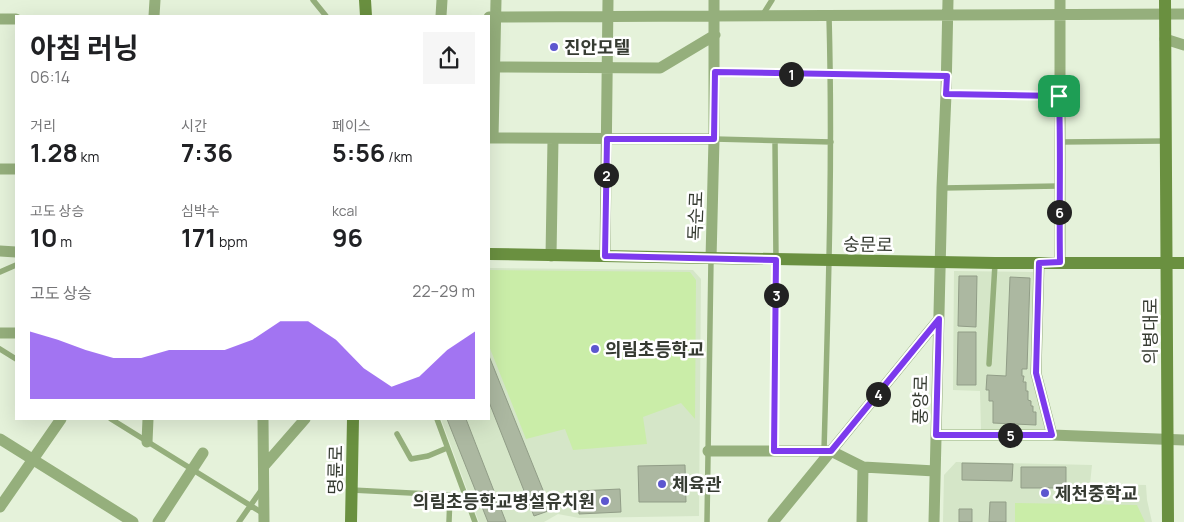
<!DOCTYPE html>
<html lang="ko">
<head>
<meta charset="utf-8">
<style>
  body { margin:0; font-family:Manrope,"Noto Sans KR",sans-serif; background:#f6f6f6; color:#202124; height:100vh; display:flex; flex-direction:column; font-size:19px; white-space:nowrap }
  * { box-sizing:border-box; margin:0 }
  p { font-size:16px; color:#757577 }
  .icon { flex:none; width:28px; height:28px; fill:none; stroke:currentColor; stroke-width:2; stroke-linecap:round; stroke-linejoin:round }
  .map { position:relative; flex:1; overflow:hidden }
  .sheet { position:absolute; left:15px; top:15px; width:475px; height:405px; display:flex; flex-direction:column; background:#fff; border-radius:0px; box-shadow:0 5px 20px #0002 }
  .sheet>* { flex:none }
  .pin { position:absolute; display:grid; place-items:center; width:42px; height:42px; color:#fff; margin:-21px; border-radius:10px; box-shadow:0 2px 8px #0006 }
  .km { position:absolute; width:25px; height:25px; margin:-12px; border-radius:50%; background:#222; color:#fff; font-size:14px; line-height:25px; text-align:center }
  .round { display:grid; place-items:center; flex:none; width:52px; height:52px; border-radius:0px; background:#f6f6f6 }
  .summary { display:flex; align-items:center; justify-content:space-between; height:85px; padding:0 15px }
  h1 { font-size:28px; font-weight:700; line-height:38px }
  .figures { display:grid; grid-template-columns:repeat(3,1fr); gap:8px; height:85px; padding:5px 15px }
  .figures div { display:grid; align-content:center }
  .figures b { font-size:25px; font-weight:700 }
  .figures small { font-size:14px; font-weight:400 }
  .figures p { font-size:14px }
  .chart { height:140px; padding:10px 15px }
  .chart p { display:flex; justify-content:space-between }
  .chart svg { width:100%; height:90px; margin-top:5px; fill:#7c3aed; opacity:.7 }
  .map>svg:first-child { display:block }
  .built { fill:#d5e6c8 }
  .green { fill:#caeda8 }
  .building { fill:#acb8a1; stroke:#919d87 }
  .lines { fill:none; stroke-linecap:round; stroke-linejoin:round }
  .lane { stroke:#95af7c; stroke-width:5.5 }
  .street { stroke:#95af7c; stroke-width:11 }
  .secondary { stroke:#6a9040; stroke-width:12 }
  .route-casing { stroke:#fff; stroke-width:10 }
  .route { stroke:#7c3aed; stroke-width:6 }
  .poi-dot { fill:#5d57cf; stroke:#fff; stroke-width:2 }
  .labels { text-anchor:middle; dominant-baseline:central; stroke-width:5; stroke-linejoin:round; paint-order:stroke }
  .poi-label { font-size:18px; font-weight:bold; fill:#363b32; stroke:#fff; text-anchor:start }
  .street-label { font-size:18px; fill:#363b32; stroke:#fff }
</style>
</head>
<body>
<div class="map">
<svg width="1184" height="522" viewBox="0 0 1184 522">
  <rect width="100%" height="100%" fill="#e5f2da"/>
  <!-- built -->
  <path class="built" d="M489 268 693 270 701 279 699 516 579 518 558 514 544 522H479L441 419H489Z
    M954 271 1035 272 1045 429 981 431 980 391 953 390Z
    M956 462 1092 465 1090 484 1146 485 1147 500 1152 522H943L944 475Z"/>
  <!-- green -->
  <path class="green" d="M489 270 690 272 696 280 695 419 681 403 643 417 647 444 573 450 565 429 526 439 489 346Z
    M1015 503 1137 505 1145 522H1015Z"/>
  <!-- building -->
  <path class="building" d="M959 276H977L976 327 958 326Z
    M1010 277 1030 278 1027 369H1022V376H1024L1023 382H1026V391H1028V400L1031 401V406H1033V412H1036V425L993 423V401H989V390H986L987 375 1006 376Z
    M958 332H976V385H957Z
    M489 356 551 510 534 516 489 402Z
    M447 419H466L506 522H488Z
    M962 463 1013 464 1012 481 962 480Z
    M685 465 686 502H639L638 466Z
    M1021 467H1066V488H1021Z
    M620 489 621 512 579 514 578 491Z
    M990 502H1006V522H989Z
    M959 509H972V522H959Z"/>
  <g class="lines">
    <!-- lane -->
    <path class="lane" d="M313 0 326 16
      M762 16 772 0
      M715 72 947 76
      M946 94 1059 96
      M714 139 831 142
      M1060 142 1166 141
      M942 188 1059 186
      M0 272 16 265
      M0 349 16 359
      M989 364 995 264
      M111 419 264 514
      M437 419 475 522
      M397 434 411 459 428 456 447 448
      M774 451 776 260 775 141
      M824 451C828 306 833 161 829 16
      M352 490 450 495 449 522
      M239 522 262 489
      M707 522 711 259"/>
    <!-- street -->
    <path class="street" d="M1060 0V263
      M154 16 155 0
      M441 16 442 0
      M489 17 1184 14
      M0 19H16
      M1165 39 1184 45
      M495 67 660 68 715 35
      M489 138 714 139
      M493 138 496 0
      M0 169H16
      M0 251 16 252
      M551 256 553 139
      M605 256 608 0
      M711 259 714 139V0
      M1039 263 1036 373 1052 435
      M0 333H16
      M263 419 264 522
      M936 435H1052L1184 440
      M0 439 133 522
      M147 442 148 419
      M708 451H831L863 467 935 471
      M264 466 305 419
      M0 507 61 419
      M158 522 203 453
      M773 522 939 319
      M862 522 863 467
      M934 522 942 188 946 94 948 0"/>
    <!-- secondary -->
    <path class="secondary" d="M365 0 366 16
      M1165 0 1168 522
      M489 254 995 263H1184
      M351 522 353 419"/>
  </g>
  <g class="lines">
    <defs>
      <path id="route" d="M715 72 947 76 946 94 1059 96C1061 151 1059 207 1060 262L1039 263 1036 373 1052 435H936L939 319 831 451H774L776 260 605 256 607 139H714Z"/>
    </defs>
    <!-- route casing -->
    <use href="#route" class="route-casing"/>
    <!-- route -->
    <use href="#route" class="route"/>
  </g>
  <!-- markers -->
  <g class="poi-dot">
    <circle cx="554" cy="47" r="5"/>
    <circle cx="595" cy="349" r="5"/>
    <circle cx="662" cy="484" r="5"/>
    <circle cx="1045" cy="493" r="5"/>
    <circle cx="605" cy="501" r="5"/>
  </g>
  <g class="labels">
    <!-- poi labels -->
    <g class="poi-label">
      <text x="564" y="47">진안모텔</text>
      <text x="605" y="349">의림초등학교</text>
      <text x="672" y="484">체육관</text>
      <text x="1055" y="493">제천중학교</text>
      <text x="595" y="501" text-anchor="end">의림초등학교병설유치원</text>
    </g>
    <!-- street labels -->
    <g class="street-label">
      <text transform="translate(695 216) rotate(-88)">독순로</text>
      <text transform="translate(868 244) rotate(1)">숭문로</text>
      <text transform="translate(1150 331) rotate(-90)">의병대로</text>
      <text transform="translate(920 400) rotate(-89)">풍양로</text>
      <text transform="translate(335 470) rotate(-89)">명륜로</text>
    </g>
  </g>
</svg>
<div class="pin" style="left:1059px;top:96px;background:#1e9e55"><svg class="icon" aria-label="arrive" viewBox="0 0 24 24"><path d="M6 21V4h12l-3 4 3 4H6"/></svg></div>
<b class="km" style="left:791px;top:74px">1</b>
<b class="km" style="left:606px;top:175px">2</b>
<b class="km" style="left:776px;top:295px">3</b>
<b class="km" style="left:878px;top:394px">4</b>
<b class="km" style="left:1010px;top:435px">5</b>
<b class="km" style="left:1059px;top:212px">6</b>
<section class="sheet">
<div class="summary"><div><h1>아침 러닝</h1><p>06:14</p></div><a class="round"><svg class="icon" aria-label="share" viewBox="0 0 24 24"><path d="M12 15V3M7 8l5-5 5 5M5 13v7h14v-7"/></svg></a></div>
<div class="figures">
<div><p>거리</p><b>1.28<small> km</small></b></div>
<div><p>시간</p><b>7:36</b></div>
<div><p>페이스</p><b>5:56<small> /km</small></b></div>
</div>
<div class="figures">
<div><p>고도 상승</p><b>10<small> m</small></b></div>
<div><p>심박수</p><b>171<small> bpm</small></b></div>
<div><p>kcal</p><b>96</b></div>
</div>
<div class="chart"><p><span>고도 상승</span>22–29 m</p>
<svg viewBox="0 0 160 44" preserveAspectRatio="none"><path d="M0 44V11L10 15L20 20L30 24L40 24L50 20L60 20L70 20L80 15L90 6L100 6L110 15L120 29L130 38L140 33L150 20L160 11V44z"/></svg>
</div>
</section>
</div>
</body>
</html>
